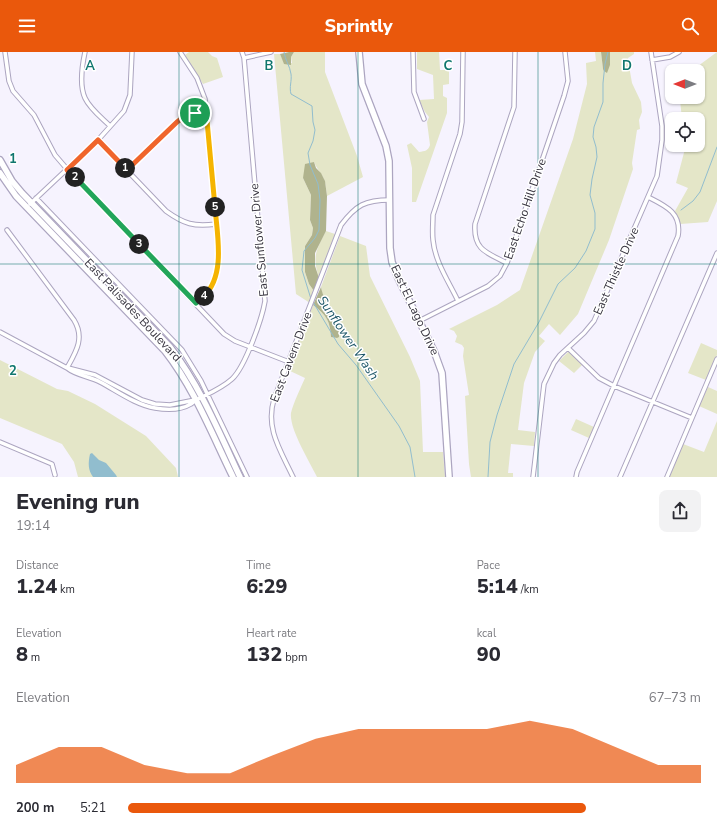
<!DOCTYPE html>
<html lang="en">
<head>
<meta charset="utf-8">
<style>
  body { margin:0; font-family:"Nunito Sans",sans-serif; background:#f2f2f3; color:#2b2b33; height:100vh; display:flex; flex-direction:column; font-size:15px; white-space:nowrap }
  * { box-sizing:border-box; margin:0 }
  p { font-size:13px; color:#7c7c81 }
  .icon { flex:none; width:22px; height:22px; fill:none; stroke:currentColor; stroke-width:2; stroke-linecap:round; stroke-linejoin:round }
  .map { position:relative; height:425px; overflow:hidden }
  .panel { display:flex; flex-direction:column; background:#fff; flex:1 }
  .panel>* { flex:none }
  .needle { width:26px; rotate:270deg }
  .controls { position:absolute; left:665px; top:12px; display:grid; gap:8px }
  .controls a { display:grid; place-items:center; width:40px; height:40px; border-radius:8px; background:#fff; box-shadow:0 1px 3px #0004; font-size:20px }
  .pin { position:absolute; display:grid; place-items:center; width:34px; height:34px; color:#fff; margin:-17px; border:2px solid #fff; border-radius:50%; box-shadow:0 1px 4px #0007 }
  .km { position:absolute; width:20px; height:20px; margin:-10px; border-radius:50%; background:#222; color:#fff; font-size:11px; line-height:20px; text-align:center }
  .round { display:grid; place-items:center; flex:none; width:42px; height:42px; border-radius:8px; background:#f2f2f3 }
  .headline { display:flex; align-items:center; justify-content:space-between; height:68px; padding:0 16px }
  h1 { font-size:22px; font-weight:800; line-height:30px }
  .stats { display:grid; grid-template-columns:repeat(3,1fr); gap:6px; height:68px; padding:4px 16px }
  .stats div { display:grid; align-content:center }
  .stats b { font-size:20px; font-weight:800 }
  .stats small { font-size:11px; font-weight:400 }
  .stats p { font-size:11px }
  .chart { height:112px; padding:8px 16px }
  .chart p { display:flex; justify-content:space-between }
  .chart svg { width:100%; height:72px; margin-top:4px; fill:#ea580c; opacity:.7 }
  ul { padding:0 16px; list-style:none; font-size:13px }
  li { display:grid; grid-template-columns:64px 48px 1fr; align-items:center; height:30px }
  li i { height:10px; border-radius:5px; background:#ea580c }
  header { display:flex; justify-content:space-between; align-items:center; height:52px; padding:0 16px; background:#ea580c; color:#fff; font-size:18px; font-weight:800 }
  .map>svg:first-child { display:block }
  .green { fill:#e4e6c8 }
  .forest { fill:#b0b38d }
  .water { fill:#91bdce }
  .lines { fill:none; stroke-linecap:round; stroke-linejoin:round }
  .stream { stroke:#91bdce; stroke-width:1 }
  .street-casing { stroke:#aca5c0; stroke-width:5.5 }
  .secondary-casing { stroke:#aca5c0; stroke-width:8 }
  .street { stroke:#fff; stroke-width:3.5 }
  .secondary { stroke:#fff; stroke-width:5.5 }
  .split-1-casing { stroke:#fff; stroke-width:8 }
  .split-2-casing { stroke:#fff; stroke-width:8 }
  .split-3-casing { stroke:#fff; stroke-width:8 }
  .split-4-casing { stroke:#fff; stroke-width:8 }
  .split-5-casing { stroke:#fff; stroke-width:8 }
  .split-6-casing { stroke:#fff; stroke-width:8 }
  .split-1 { stroke:#f0652b; stroke-width:5 }
  .split-2 { stroke:#f0652b; stroke-width:5 }
  .split-3 { stroke:#22a559; stroke-width:5 }
  .split-4 { stroke:#22a559; stroke-width:5 }
  .split-5 { stroke:#f5b400; stroke-width:5 }
  .split-6 { stroke:#f5b400; stroke-width:5 }
  .grid { fill:none; stroke:#0f766e; stroke-width:1; stroke-opacity:0.55 }
  .labels { text-anchor:middle; dominant-baseline:central; stroke-width:3; stroke-linejoin:round; paint-order:stroke }
  .street-label { font-size:12px; fill:#36333e; stroke:#fff }
  .water-label { font-size:13px; font-style:italic; fill:#1a5466; stroke:#fff }
  .grid-label { font-size:13px; text-anchor:middle; font-weight:bold; fill:#0f766e; stroke:#fff; stroke-width:3; stroke-linejoin:round; paint-order:stroke }
</style>
</head>
<body>
<header><svg class="icon" aria-label="menu" viewBox="0 0 24 24"><path d="M4 6h16M4 12h16M4 18h16"/></svg>Sprintly<svg class="icon" aria-label="search" viewBox="0 0 24 24"><circle cx="10" cy="10" r="6"/><path d="M15 15l6 6"/></svg></header>
<div class="map">
<svg width="717" height="425" viewBox="0 0 717 425">
  <rect width="100%" height="100%" fill="#f6f3fe"/>
  <!-- green -->
  <path class="green" d="M189 0H208L212 4 217 6 223 25 203 32 185 3Z
    M294 0H325V20L357 104 363 125 327 144C326 137 326 128 321 122 318 117 316 115 314 110L303 126 311 143 310 168 313 176 312 183 305 194V220L309 232 314 239 310 251 296 242 274 2H280L284 11H292L291 5Z
    M417 0H439L440 18H449V32L443 33V44L447 46V61L416 150H412V116L407 93 411 91 419 100C425 99 428 99 430 93L427 70 429 65 425 60 419 48 434 47 433 23 417 17Z
    M595 0H601L603 17 610 13V0H634V2L628 6V8L632 31 641 50 642 60 639 68 640 77 637 78 632 111 633 117 609 188 578 262 560 283 549 272 539 284 545 289 535 300 524 331 518 378 535 380 534 394 511 392 508 421H513V425H471L469 412 465 344 469 343 463 304 464 296 462 293 455 290 457 284 454 279 449 277 497 253 520 238 573 87 587 32 586 11 596 9Z
    M717 0V149L708 170 680 172 675 159 688 136 676 131 686 93H698V67H682L680 48H678V45H698V14Z
    M326 179 335 182 319 226C312 204 316 199 326 179Z
    M340 184 366 194 370 224 410 305 420 329 423 400H443L445 425H317C310 410 289 377 291 361 293 352 301 335 305 326L288 318 313 253C326 263 330 268 331 285L337 286V272L323 245 321 235Z
    M701 291 717 298V303L706 328 688 321Z
    M569 299 583 312 574 321 559 309Z
    M0 308 57 337 68 339 95 352 146 384 176 416 178 425H78L74 410 62 392 0 366Z
    M708 335 717 339V362L699 354Z
    M576 367 594 375 589 386 571 378Z
    M717 369V425H669L683 392 704 400Z"/>
  <!-- forest -->
  <path class="forest" d="M289 0H294L291 5V13L284 12 280 2Z
    M601 0H610V13L607 21 604 19 603 17Z
    M314 110 316 116 321 121 325 129 327 144 326 179 315 201V214L319 226 314 239 309 232 305 220V194L312 183 313 176 310 168 311 143 303 126 305 112Z
    M321 235C324 252 340 269 339 285L337 286 331 285C330 268 326 263 313 253Z"/>
  <!-- water -->
  <path class="water" d="M92 401 99 408 106 411 116 423 117 425H93C88 418 88 411 90 402Z"/>
  <g class="lines">
    <!-- stream -->
    <path class="stream" d="M284 0C285 8 290 14 291 22 292 29 289 35 291 42L312 54 313 70 315 78 313 89 308 101 310 113 318 132 320 148 319 178 315 186 304 199 302 218 311 247
      M681 158 693 149 700 140 717 95
      M313 250 338 292 356 313 399 374 410 395 415 425
      M488 425 490 390 497 363 514 312 539 270 558 232 575 216 586 199 595 177V161L590 143 592 127 597 105 596 95 593 85 594 75 603 50V31L605 12 608 0"/>
    <defs>
      <path id="street" d="M5 0 9 29 13 39 34 63 55 103 67 117 224 282 235 289 289 310
        M85 0C82 14 79 33 85 46 90 57 102 66 110 74
        M180 0 197 26 205 47 219 206C217 228 212 236 196 251
        M413 0 414 40 424 67
        M244 6 271 0
        M652 8 670 5 679 0
        M98 88 166 159C184 172 194 175 216 172
        M127 118 177 70 185 65 207 58
        M36 146 182 298 201 329 247 425
        M30 152 98 88 124 59 130 43 132 0
        M7 178 74 268C85 286 76 300 67 316
        M507 211C487 201 473 198 475 172L514 55 515 0
        M458 249C449 230 435 210 433 188 432 180 433 171 433 163L460 82 462 70 463 0
        M419 269 488 234 500 224 507 211 564 44 568 29 565 0
        M0 280 67 316C77 324 89 324 100 330 117 339 136 353 155 356 166 358 181 358 191 352 193 351 195 348 198 347 210 341 222 336 232 327 245 315 262 267 265 249L244 6 242 0
        M568 296 599 326 614 334 692 366
        M68 316 95 323 142 348 155 352 170 353 195 348
        M0 390 52 412 55 423
        M293 425C281 399 265 377 274 347L341 173C356 153 365 148 390 148
        M533 425 544 332 554 311 560 303 584 281 594 269 657 124 662 88V74L651 0
        M576 425 577 420 678 184C682 161 666 154 648 145
        M620 425 717 201
        M667 425 717 307"/>
      <path id="secondary" d="M359 0 362 32 386 94 389 109 390 196 392 210 398 226 434 299 442 321 449 425
        M0 108 12 129 22 141 170 295C200 334 219 380 240 425
        M0 121 16 144 165 299C194 336 212 382 233 425"/>
    </defs>
    <!-- street casing -->
    <use href="#street" class="street-casing"/>
    <!-- secondary casing -->
    <use href="#secondary" class="secondary-casing"/>
    <!-- street -->
    <use href="#street" class="street"/>
    <!-- secondary -->
    <use href="#secondary" class="secondary"/>
  </g>
  <g class="lines">
    <defs>
      <path id="split-1" d="M125 116 127 118 177 70 185 64 195 61"/>
      <path id="split-2" d="M75 125 67 118 98 88 125 116"/>
      <path id="split-3" d="M75 125 139 192"/>
      <path id="split-4" d="M139 192 196 251 204 244"/>
      <path id="split-5" d="M204 244C226 223 217 182 215 155"/>
      <path id="split-6" d="M195 61 206 58 215 155"/>
    </defs>
    <!-- split-1 casing -->
    <use href="#split-1" class="split-1-casing"/>
    <!-- split-2 casing -->
    <use href="#split-2" class="split-2-casing"/>
    <!-- split-3 casing -->
    <use href="#split-3" class="split-3-casing"/>
    <!-- split-4 casing -->
    <use href="#split-4" class="split-4-casing"/>
    <!-- split-5 casing -->
    <use href="#split-5" class="split-5-casing"/>
    <!-- split-6 casing -->
    <use href="#split-6" class="split-6-casing"/>
    <!-- split-1 -->
    <use href="#split-1" class="split-1"/>
    <!-- split-2 -->
    <use href="#split-2" class="split-2"/>
    <!-- split-3 -->
    <use href="#split-3" class="split-3"/>
    <!-- split-4 -->
    <use href="#split-4" class="split-4"/>
    <!-- split-5 -->
    <use href="#split-5" class="split-5"/>
    <!-- split-6 -->
    <use href="#split-6" class="split-6"/>
  </g>
  <!-- grid -->
  <path class="grid" d="M179 0V425M358 0V425M538 0V425M0 212H717"/>
  <g class="labels">
    <!-- street labels -->
    <g class="street-label">
      <text transform="translate(525 157) rotate(-71)">East Echo Hill Drive</text>
      <text transform="translate(259 188) rotate(-95)">East Sunflower Drive</text>
      <text transform="translate(616 219) rotate(-66)">East Thistle Drive</text>
      <text transform="translate(133 258) rotate(47)">East Palisades Boulevard</text>
      <text transform="translate(415 258) rotate(65)">East El Lago Drive</text>
      <text transform="translate(291 305) rotate(-69)">East Cavern Drive</text>
    </g>
    <!-- water labels -->
    <g class="water-label">
      <text transform="translate(348 286) rotate(56)">Sunflower Wash</text>
    </g>
  </g>
  <g class="grid-label">
    <text x="90" y="18">A</text>
    <text x="269" y="18">B</text>
    <text x="448" y="18">C</text>
    <text x="627" y="18">D</text>
    <text x="13" y="111">1</text>
    <text x="13" y="323">2</text>
  </g>
</svg>
<div class="controls">
<a><svg class="needle" viewBox="-14 -14 28 28"><path d="M0-13l5 13h-10z" fill="#e53935"/><path d="M0 13l5-13h-10z" fill="#7c7c81"/></svg></a>
<a><svg class="icon" aria-label="locate" viewBox="0 0 24 24"><circle cx="12" cy="12" r="6"/><path d="M12 2v4M12 18v4M2 12h4M18 12h4"/></svg></a>
</div>
<div class="pin" style="left:195px;top:61px;background:#1e9e55"><svg class="icon" aria-label="arrive" viewBox="0 0 24 24"><path d="M6 21V4h12l-3 4 3 4H6"/></svg></div>
<b class="km" style="left:125px;top:116px">1</b>
<b class="km" style="left:75px;top:125px">2</b>
<b class="km" style="left:139px;top:192px">3</b>
<b class="km" style="left:204px;top:244px">4</b>
<b class="km" style="left:215px;top:155px">5</b>
</div>
<section class="panel">
<div class="headline"><div><h1>Evening run</h1><p>19:14</p></div><a class="round"><svg class="icon" aria-label="share" viewBox="0 0 24 24"><path d="M12 15V3M7 8l5-5 5 5M5 13v7h14v-7"/></svg></a></div>
<div class="stats">
<div><p>Distance</p><b>1.24<small> km</small></b></div>
<div><p>Time</p><b>6:29</b></div>
<div><p>Pace</p><b>5:14<small> /km</small></b></div>
</div>
<div class="stats">
<div><p>Elevation</p><b>8<small> m</small></b></div>
<div><p>Heart rate</p><b>132<small> bpm</small></b></div>
<div><p>kcal</p><b>90</b></div>
</div>
<div class="chart"><p><span>Elevation</span>67–73 m</p>
<svg viewBox="0 0 160 44" preserveAspectRatio="none"><path d="M0 44V33L10 22L20 22L30 33L40 38L50 38L60 27L70 17L80 11L90 11L100 11L110 11L120 6L130 11L140 22L150 33L160 33V44z"/></svg>
</div>
<ul>
<li><b>200 m</b>5:21<i style="width:80%"></i></li>
</ul>
</section>
</body>
</html>
